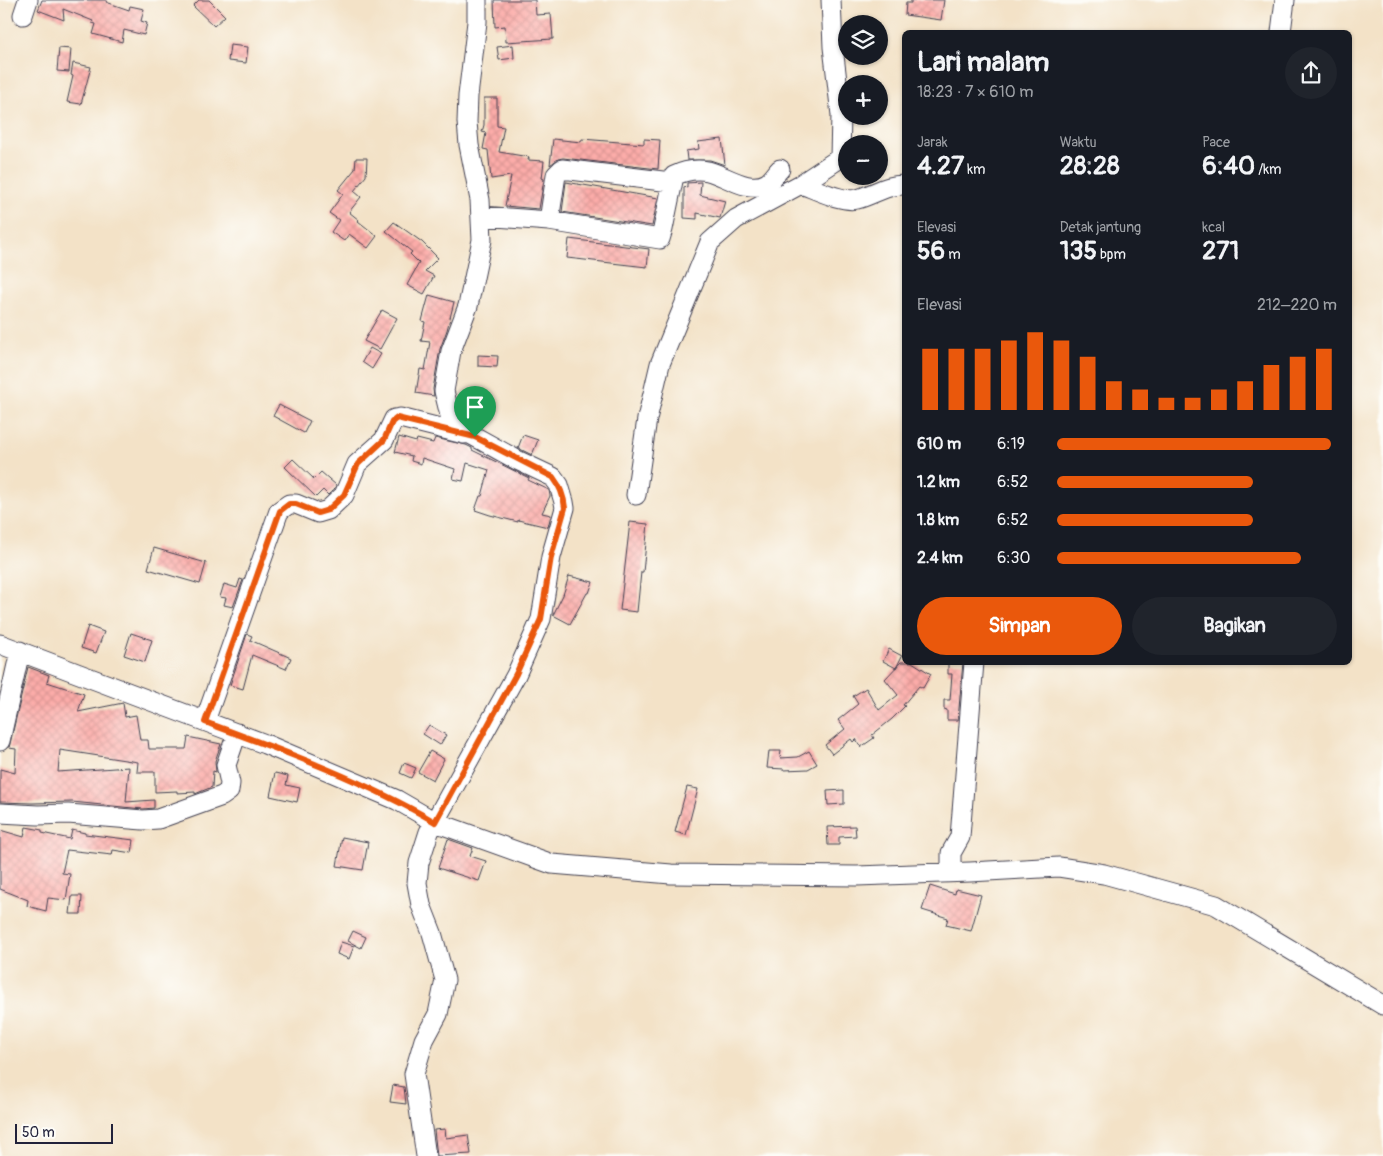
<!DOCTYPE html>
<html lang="id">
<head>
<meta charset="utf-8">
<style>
  body { margin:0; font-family:Pangolin,sans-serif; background:#20242c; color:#f1f3f6; height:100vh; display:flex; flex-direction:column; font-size:19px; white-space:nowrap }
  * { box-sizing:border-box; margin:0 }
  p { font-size:16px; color:#9ea1a6 }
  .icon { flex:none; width:28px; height:28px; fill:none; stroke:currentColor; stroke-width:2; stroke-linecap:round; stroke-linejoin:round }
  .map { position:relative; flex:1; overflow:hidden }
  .sheet { position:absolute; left:902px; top:30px; width:450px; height:635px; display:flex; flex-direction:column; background:#171b24; border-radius:8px; box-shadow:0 1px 4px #0004 }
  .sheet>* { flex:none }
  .fabs { position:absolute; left:838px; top:15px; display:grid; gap:10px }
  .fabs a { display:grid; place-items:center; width:50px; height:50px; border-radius:50%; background:#171b24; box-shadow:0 1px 4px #0004; font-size:25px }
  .scale { position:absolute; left:15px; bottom:12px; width:98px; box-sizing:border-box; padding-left:5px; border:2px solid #22223b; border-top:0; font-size:14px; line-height:18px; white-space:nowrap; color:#22223b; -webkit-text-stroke:4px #fdfcf7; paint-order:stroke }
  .pin { position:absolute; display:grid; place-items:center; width:42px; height:42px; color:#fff; margin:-51px -21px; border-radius:50% 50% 50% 0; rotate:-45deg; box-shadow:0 0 5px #0007 }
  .pin .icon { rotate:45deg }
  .round { display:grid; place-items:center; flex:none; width:52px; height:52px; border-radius:26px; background:#20242c }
  .summary { display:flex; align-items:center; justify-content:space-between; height:85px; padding:0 15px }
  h1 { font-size:28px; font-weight:800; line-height:38px }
  .metrics { display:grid; grid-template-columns:repeat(3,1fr); gap:8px; height:85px; padding:5px 15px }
  .metrics div { display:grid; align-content:center }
  .metrics b { font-size:25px; font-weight:800 }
  .metrics small { font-size:14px; font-weight:400 }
  .metrics p { font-size:14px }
  .chart { height:140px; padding:10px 15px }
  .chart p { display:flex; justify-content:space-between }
  .chart svg { width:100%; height:90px; margin-top:5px; stroke:#ea580c; stroke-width:6 }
  .cta { display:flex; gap:10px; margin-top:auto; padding:10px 15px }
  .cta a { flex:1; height:58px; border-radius:30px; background:#ea580c; color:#fff; font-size:20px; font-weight:800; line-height:58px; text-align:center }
  .cta a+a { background:#20242c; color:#f1f3f6 }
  ul { padding:0 15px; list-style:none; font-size:16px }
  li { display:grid; grid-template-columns:80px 60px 1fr; align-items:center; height:38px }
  li i { height:12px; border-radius:6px; background:#ea580c }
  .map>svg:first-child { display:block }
  .building { fill:url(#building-cross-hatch) }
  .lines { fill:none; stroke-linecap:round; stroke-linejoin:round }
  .minor-casing { stroke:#413f50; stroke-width:21 }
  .minor { stroke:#fff; stroke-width:19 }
  .route-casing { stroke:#fff; stroke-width:10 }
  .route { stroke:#ea580c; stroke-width:6 }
</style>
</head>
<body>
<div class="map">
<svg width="1383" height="1156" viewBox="0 0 1383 1156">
  <defs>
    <pattern id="building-cross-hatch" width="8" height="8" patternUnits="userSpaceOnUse" patternTransform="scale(1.25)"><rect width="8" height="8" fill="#fcaca9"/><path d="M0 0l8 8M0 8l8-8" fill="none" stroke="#d89492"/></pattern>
  </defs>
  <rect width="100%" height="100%" fill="#fdfcf7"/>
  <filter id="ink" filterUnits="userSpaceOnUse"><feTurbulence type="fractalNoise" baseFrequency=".02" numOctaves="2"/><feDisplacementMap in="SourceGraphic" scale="10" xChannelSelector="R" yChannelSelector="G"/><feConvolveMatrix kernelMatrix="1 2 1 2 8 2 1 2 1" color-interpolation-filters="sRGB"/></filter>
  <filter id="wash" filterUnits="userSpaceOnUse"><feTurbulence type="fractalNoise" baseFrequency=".0096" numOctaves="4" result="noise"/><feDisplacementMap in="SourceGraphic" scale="20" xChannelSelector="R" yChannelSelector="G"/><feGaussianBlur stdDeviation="1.12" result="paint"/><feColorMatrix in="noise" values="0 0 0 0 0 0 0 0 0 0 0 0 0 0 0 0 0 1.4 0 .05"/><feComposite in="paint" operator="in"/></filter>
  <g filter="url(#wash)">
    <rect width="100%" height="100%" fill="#f3e2c7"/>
    <g id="blocks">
      <!-- building -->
      <path class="building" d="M42 0H107L106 2 129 10 130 6 144 9 141 21 147 23 144 35 124 30 122 42 93 34 96 24 92 23 93 21 63 9 64 20 38 10Z
        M199 0H209L225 16 214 26 193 6Z
        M494 0H535L536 15 551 14 553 39 506 42 505 26 495 27Z
        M911 0H944L941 20 905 15 906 3H911Z
        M230 45 248 47 246 63 228 61Z
        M513 45 514 58 499 60 497 47Z
        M59 48 71 49 69 72 57 71Z
        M73 63 91 67 81 104 67 102 73 76 71 75Z
        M484 98H497V126L504 127 499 152 529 157 528 160 544 161 542 178 544 179 539 209 505 206 511 176 491 179 488 150 483 149 486 133 482 132 484 125Z
        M553 139 581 142 582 139 644 144V139L660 140 658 169 563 158 558 159 550 165Z
        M722 139 725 165 710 160H687L686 151 699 149 698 142Z
        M356 158H367L366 176 354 191 361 197 349 212 359 220 358 221 377 236 368 248 349 234 344 241 331 232 339 220 329 213 343 194 338 190 355 169Z
        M566 182 658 198 652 226 562 212Z
        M701 182 700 195 725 201 720 218 697 213V219L684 218V187L687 188V183Z
        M394 222 422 242 438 258 425 271 434 276 424 294 407 285 419 263 410 254 412 252 386 231Z
        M569 239 649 249 647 267 567 258Z
        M429 295 454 302 447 330 440 349 433 389 434 396 416 393 420 369 425 370 430 342 421 341 425 322 422 321Z
        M382 310 397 318 380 349 364 341Z
        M370 348 381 354 372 369 362 362Z
        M478 355 498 356 497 367 478 366Z
        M471 390H482L483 402H471Z
        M279 405 310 421 304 433 273 416Z
        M523 435 538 440 532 455 518 448Z
        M399 437 416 442 417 439 433 443 435 438 466 445 472 448V450L529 478 528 480 549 490 550 496 542 513 551 515 548 527 518 520V522L490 515 475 510 480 496H482L489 470 467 463 463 481 453 479 455 469 422 458 421 464 411 461 412 456 395 452Z
        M293 459 314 479 321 472 336 485 335 488 328 495 323 490 316 497 285 467Z
        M630 522 648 524 643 572H641L637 612 620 610Z
        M154 548 206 563 200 584 148 569Z
        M569 576 593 582 589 593H587L570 624 553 615 563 595Z
        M240 579 243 580 233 607 224 605 226 598 220 597 224 584 237 588Z
        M88 626 104 632 96 653 81 648Z
        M131 633 152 640 145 662 124 655Z
        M247 634 252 636 250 640 291 658 286 669 252 655 243 689 230 685Z
        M889 649 902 656 896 668 883 661Z
        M901 662H912L931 674 923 688 919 686 903 705 905 706 892 719 872 735 874 738 861 747 856 739 853 742 851 739 832 754 825 745 845 729 838 720 858 704 853 696 866 688 879 710 898 695 885 679Z
        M948 662H963L958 720H947V710L944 709V700H950L952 674H948Z
        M28 667 49 675 47 682 84 694 78 712 123 703 125 717 136 715 140 740H148L149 749H186L188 737 221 744 215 761 216 772 213 771 212 787 195 794V792L177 793V791L155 792V772H137L138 762 60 750 58 772 129 767 126 802 154 800V808L143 809 72 802 32 803 0 802V769L15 773 16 749 9 748Z
        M429 725 446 735 440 745 423 734Z
        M430 751 444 759 433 780 418 772Z
        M769 751H781L780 758 798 757 809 751 817 764 808 769 784 770V769L767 768Z
        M404 763 416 768 411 778 400 773Z
        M275 773 288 776 286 785 300 788 297 802 270 796Z
        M687 787 698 789 686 835 675 832Z
        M844 790V804L828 805 827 791Z
        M855 826 856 836 839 837V845H828L827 827Z
        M26 827 42 830V833L70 839 72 830 85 833V834L134 840 132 853 113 850 112 855 67 850 62 873 70 874 66 900 48 898 46 911 27 906 28 900 0 889V830L24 837Z
        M342 837 368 842 363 870 337 866Z
        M448 839 473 848 470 856 486 861 479 881 438 868Z
        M930 886 955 894 956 889 981 895 971 931 946 925 948 918 922 910Z
        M72 896H82L81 914H70Z
        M353 931 366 937 361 948 348 941Z
        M341 942 354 946 349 959 337 954Z
        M393 1085 404 1087 406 1104 390 1102Z
        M445 1129 446 1138 468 1135 471 1154 437 1156 434 1130Z"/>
    </g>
  </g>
  <g filter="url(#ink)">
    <use href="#blocks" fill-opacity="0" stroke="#413f50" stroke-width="1"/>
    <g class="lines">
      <defs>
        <path id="minor" d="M23 15 28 0
          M1281 32 1285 0
          M801 184C815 189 843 203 857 199 873 195 887 184 905 185
          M481 216 549 221 660 239 663 229 674 176C684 171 697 169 708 171 725 175 749 194 767 183 772 180 776 173 780 169
          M549 221 556 175 562 169 671 182
          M636 495 647 419 660 364 710 242 736 219 801 184 840 158 841 115 833 47 831 0
          M0 644 265 744 397 800 435 822 552 864 671 874 857 876 970 872 1059 867 1104 874 1216 905 1383 1005
          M205 721 279 511 289 504H296L318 513 328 510 344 495 357 464 384 440 394 419 400 418 464 434
          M0 741 20 651
          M0 813 38 815 68 814 143 820 158 819 222 796 229 791 230 783 226 765 237 733
          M951 873V853L960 837 974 662
          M426 1156 414 1074 424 1040 438 1014 445 980 432 933 421 905 417 883 419 863 429 832 516 675 541 619 551 557 565 508 564 502 559 485 553 477 517 460 452 424 444 391 451 351 468 306 482 240 480 200 469 145 467 122 468 96 477 22V0"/>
      </defs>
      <!-- minor casing -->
      <use href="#minor" class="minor-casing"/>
      <!-- minor -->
      <use href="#minor" class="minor"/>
    </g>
  </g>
  <g class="lines" filter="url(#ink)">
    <defs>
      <path id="route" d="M397 418 475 437 553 477C560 486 564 497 565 508L551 557 541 619 516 674 435 822C363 780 283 751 205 722L280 511 289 504H296L318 513 328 510 344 495 358 464 384 440 392 422Z"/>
    </defs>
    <!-- route casing -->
    <use href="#route" class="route-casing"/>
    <!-- route -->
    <use href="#route" class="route"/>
  </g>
</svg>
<div class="fabs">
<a><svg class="icon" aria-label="layers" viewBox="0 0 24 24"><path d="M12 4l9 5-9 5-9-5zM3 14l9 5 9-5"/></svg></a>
<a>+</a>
<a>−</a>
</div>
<div class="scale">50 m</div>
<div class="pin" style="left:475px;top:437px;background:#1e9e55"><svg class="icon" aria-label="arrive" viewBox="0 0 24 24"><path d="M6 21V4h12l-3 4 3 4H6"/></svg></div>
<section class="sheet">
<div class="summary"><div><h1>Lari malam</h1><p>18:23 · 7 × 610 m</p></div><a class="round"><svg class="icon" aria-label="share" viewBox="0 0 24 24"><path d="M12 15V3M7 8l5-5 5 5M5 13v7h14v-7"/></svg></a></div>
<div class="metrics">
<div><p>Jarak</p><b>4.27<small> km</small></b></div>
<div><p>Waktu</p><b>28:28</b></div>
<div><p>Pace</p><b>6:40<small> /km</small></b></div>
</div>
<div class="metrics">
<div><p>Elevasi</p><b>56<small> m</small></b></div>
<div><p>Detak jantung</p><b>135<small> bpm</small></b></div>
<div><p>kcal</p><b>271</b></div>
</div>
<div class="chart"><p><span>Elevasi</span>212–220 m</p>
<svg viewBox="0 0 160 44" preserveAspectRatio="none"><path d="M5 44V14M15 44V14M25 44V14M35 44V10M45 44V6M55 44V10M65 44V18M75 44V30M85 44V34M95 44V38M105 44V38M115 44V34M125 44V30M135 44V22M145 44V18M155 44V14"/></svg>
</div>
<ul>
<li><b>610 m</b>6:19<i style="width:98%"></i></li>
<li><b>1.2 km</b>6:52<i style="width:70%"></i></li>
<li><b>1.8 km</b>6:52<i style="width:70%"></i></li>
<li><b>2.4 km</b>6:30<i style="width:87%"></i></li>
</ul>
<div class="cta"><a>Simpan</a><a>Bagikan</a></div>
</section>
</div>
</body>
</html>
